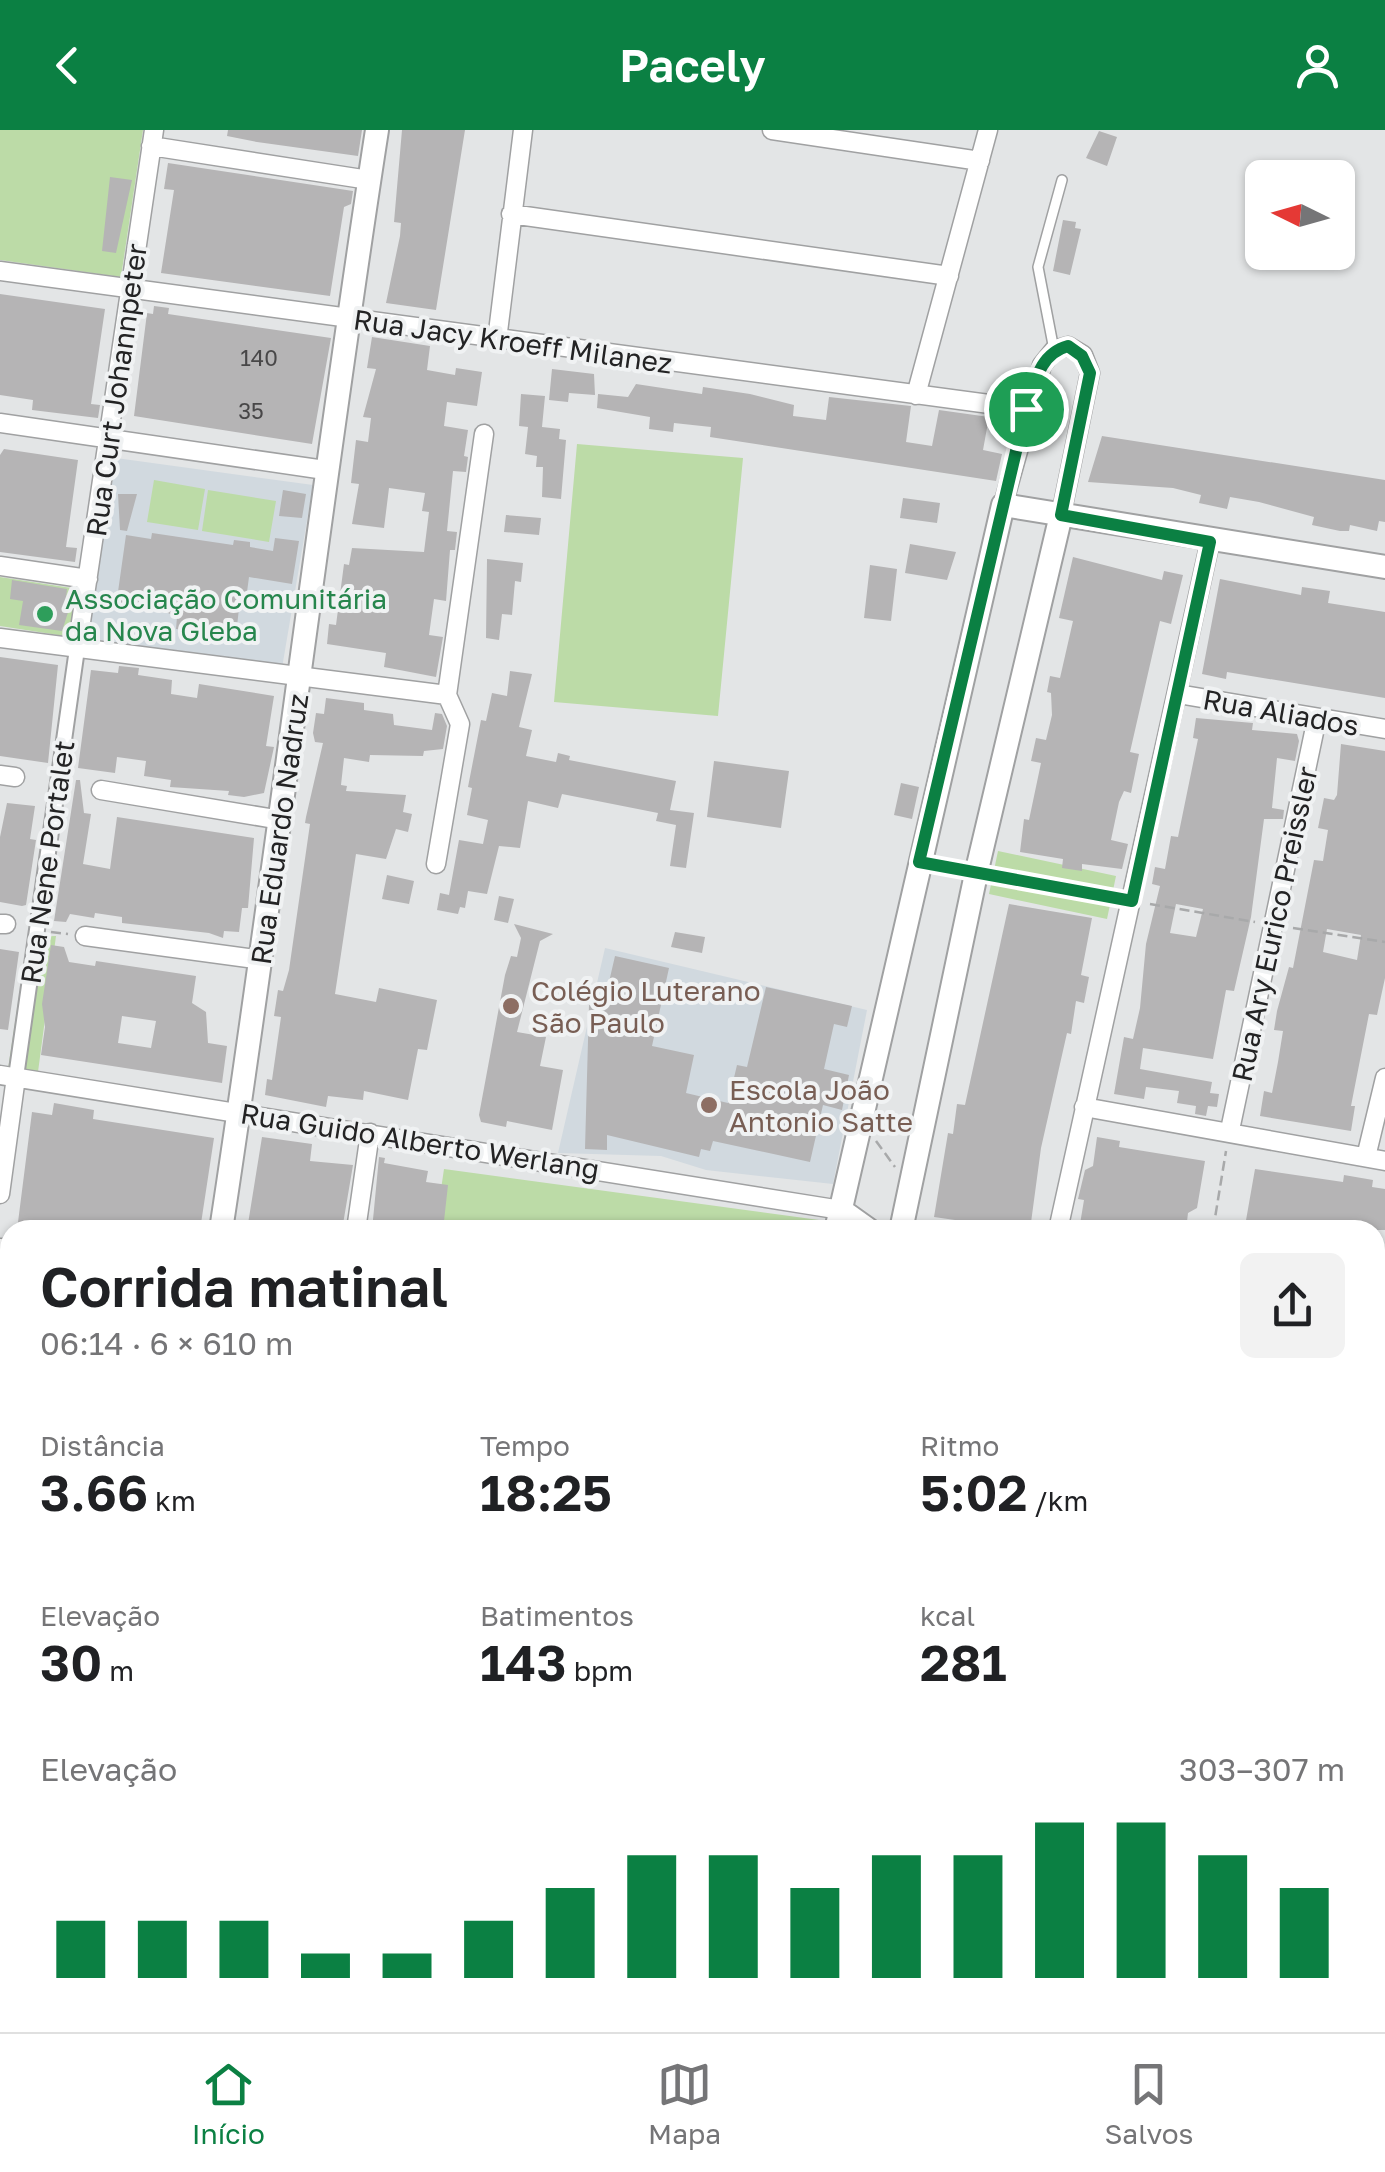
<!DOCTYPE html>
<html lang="pt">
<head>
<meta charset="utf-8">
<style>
  body { margin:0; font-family:"Golos Text",sans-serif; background:#f2f2f2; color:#202124; height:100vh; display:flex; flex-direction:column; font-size:38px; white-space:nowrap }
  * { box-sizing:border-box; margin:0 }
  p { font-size:32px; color:#757577 }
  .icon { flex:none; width:55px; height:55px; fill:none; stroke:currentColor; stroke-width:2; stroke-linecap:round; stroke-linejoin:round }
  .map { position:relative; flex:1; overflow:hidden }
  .details { position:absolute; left:0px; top:1090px; width:1385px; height:812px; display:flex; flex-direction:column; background:#fff; border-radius:30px 30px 0 0; box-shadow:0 2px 8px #0004 }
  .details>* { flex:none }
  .needle { width:65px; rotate:275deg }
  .tools { position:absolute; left:1245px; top:30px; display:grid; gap:20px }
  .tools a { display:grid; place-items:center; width:110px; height:110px; border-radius:15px; background:#fff; box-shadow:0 2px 8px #0004; font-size:50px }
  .pin { position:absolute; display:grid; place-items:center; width:85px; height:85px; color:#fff; margin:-42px; border:5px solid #fff; border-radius:50%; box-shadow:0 2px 10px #0007 }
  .round { display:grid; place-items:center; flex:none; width:105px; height:105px; border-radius:15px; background:#f2f2f2 }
  .overview { display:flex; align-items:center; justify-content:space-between; height:170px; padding:0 40px }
  h1 { font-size:55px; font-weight:600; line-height:75px }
  .metrics { display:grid; grid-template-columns:repeat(3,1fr); gap:15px; height:170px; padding:10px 40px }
  .metrics div { display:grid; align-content:center }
  .metrics b { font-size:50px; font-weight:600 }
  .metrics small { font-size:28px; font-weight:400 }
  .metrics p { font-size:28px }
  .chart { height:280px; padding:20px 40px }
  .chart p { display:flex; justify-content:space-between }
  .chart svg { width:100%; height:180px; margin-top:10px; stroke:#0b8043; stroke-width:6 }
  header { display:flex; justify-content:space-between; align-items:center; height:130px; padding:0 40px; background:#0b8043; color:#fff; font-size:45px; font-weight:600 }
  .menu { display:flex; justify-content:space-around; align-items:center; height:140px; border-top:2px solid #e0e0e0; background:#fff; font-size:28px; color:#757577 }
  .menu a { display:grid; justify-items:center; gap:5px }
  .menu .active { color:#0b8043 }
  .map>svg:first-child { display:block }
  .built { fill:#d1d9df }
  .green { fill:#bcdba7 }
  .building { fill:#b5b4b5; fill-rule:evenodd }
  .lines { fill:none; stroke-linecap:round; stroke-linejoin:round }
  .service-casing { stroke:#a0a1a2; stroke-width:12 }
  .pedestrian-casing { stroke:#a0a1a2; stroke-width:18 }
  .minor-casing { stroke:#a0a1a2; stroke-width:21 }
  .tertiary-casing { stroke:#a0a1a2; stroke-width:26 }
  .secondary-casing { stroke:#a0a1a2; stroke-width:29 }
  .path { stroke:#a8a9aa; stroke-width:2.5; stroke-dasharray:10 5; stroke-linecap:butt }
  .service { stroke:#fff; stroke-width:9 }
  .pedestrian { stroke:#fff; stroke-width:14 }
  .minor { stroke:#fff; stroke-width:18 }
  .tertiary { stroke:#fff; stroke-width:22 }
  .secondary { stroke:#fff; stroke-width:25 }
  .route-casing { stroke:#fff; stroke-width:20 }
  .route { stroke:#0b8043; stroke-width:12 }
  .leisure-dot { fill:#2e9e5b; stroke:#f0f2f3; stroke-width:4 }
  .education-dot { fill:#8d6e63; stroke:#f0f2f3; stroke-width:4 }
  .labels { text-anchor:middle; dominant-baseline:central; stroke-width:8; stroke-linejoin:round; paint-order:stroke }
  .number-label { font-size:22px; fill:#484748 }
  .street-label { font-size:28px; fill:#232324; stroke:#f0f2f3 }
  .leisure-label { font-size:28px; fill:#27864d; stroke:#f0f2f3; text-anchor:start }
  .education-label { font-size:28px; fill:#785e54; stroke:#f0f2f3; text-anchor:start }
</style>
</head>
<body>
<header><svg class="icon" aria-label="back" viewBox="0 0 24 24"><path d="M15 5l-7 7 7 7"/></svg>Pacely<svg class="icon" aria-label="person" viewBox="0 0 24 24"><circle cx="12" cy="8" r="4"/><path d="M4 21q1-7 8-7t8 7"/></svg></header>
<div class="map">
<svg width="1385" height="1902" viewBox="0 0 1385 1902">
  <rect width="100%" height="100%" fill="#e3e5e6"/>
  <!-- built -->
  <path class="built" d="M116 328 313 355 282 538 87 513Z
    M605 818 867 880 833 1054 706 1040 661 1026 558 1023Z"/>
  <!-- green -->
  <path class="green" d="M0 0H143L121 147 0 130Z
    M577 314 743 328 718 586 554 572Z
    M154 350 205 359 198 400 147 392Z
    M208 360 276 371 269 412 202 401Z
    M0 447 78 459 71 507 0 496Z
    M998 721 1116 746 1107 789 989 764Z
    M56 806 38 942 8 939 28 807Z
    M444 1039 819 1090 816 1100H435Z"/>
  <!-- building -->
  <path class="building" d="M228 0H362L358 26 257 12 227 6Z
    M402 0H465L436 180 386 173 400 106 401 93 394 92Z
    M1099 1 1117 7 1107 36 1086 28Z
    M168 33 353 61 351 74 344 77 330 166 161 143 174 60 164 59Z
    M110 47 132 50 116 123 102 121Z
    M1063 90 1076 92 1075 98 1081 99 1070 145 1053 141Z
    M0 164 105 179 91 274 100 275 98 288 32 280 33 270 0 265Z
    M154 176 169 178 168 184 331 208 312 314 134 286 147 183 153 184Z
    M372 207 430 216 427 240 455 245 456 238 482 242 477 276 447 272 444 296 468 300 464 326 468 327 466 342 453 341 447 401 457 402 455 420H450L446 471 434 469 429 505 443 507 436 547 384 537 386 523 327 514 329 494 336 495 344 434 349 435 352 418 424 422 429 382 422 381 425 363 389 358 384 398 352 394 359 354 351 353 356 310 368 312 371 288 363 287 376 239 367 238Z
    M552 239 594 244 595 265 569 263 568 272 549 270Z
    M636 254 702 264 703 257 750 264 794 275 793 286 826 290 829 267 911 276 906 312 932 316 939 280 989 287 983 320 1002 324 996 351 710 307 711 297 674 293 673 302 649 299 650 287 597 278 598 264 628 267Z
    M521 264 545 266 542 297 560 299 559 309 566 310 561 369 542 367 543 337H536L537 326 525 324 528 297 519 296Z
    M1102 306 1385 350V392L1379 391 1377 401 1350 395 1349 401H1340L1312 395 1314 387 1259 372 1230 367 1227 379 1199 373 1201 365 1173 358 1088 352Z
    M4 319 78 330 66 417 77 418 75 432 0 422V325Z
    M283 360 306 364 302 388 279 386Z
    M118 364H137L127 401 120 400Z
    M903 368 940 373 937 393 900 388Z
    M506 385 541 388 539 405 504 402Z
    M152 403 233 415 234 410 250 412V417L273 421 275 408 299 411 292 454 249 447 247 462 241 461 237 496 227 494 225 505 176 499 177 487 168 483 116 476 126 405 151 409Z
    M910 414 956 422 947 450 905 443Z
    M1073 427 1162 450 1164 441 1183 445 1171 494 1160 491 1130 622 1139 624 1131 663 1124 661 1119 672 1111 710 1128 714 1122 739 1082 734V741L1062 738 1063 729 1020 722 1024 689 1029 690 1041 633 1031 631 1036 608 1046 610 1052 585 1051 563 1047 562 1050 546 1060 548 1073 491 1059 488Z
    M487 429 523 433 521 452 515 451 512 485 502 484 499 510 486 508Z
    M870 435 897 439 891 491 864 488Z
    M1220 449 1301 465 1302 457 1330 461 1328 473 1385 482V568L1227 542 1226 549 1202 544Z
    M12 450 67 459 66 469 72 470 62 501 19 495 23 471 10 469Z
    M0 527 58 535 48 633 0 626Z
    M119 536 139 538 138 545 172 550 171 564 197 568 199 554 274 566 266 616 274 617 264 663 244 667 228 665 229 661 170 657 171 650 144 646 146 631 117 627 115 643 78 638 91 540 118 543Z
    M510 541 532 544 519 597 532 600 526 626 556 632 558 623 570 626 569 630 676 651 670 680 694 683 686 738 670 736 676 695 656 691 658 683 562 664 558 678 528 671 520 718 499 716 487 764 468 761 465 778 460 777 458 784 437 780 440 763 449 765 459 710 483 714 488 690 467 685 472 658 468 657 481 590 486 591 492 563 507 566Z
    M326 568 364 573V580L393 584 394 595 432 600 435 583 442 584 447 596 443 619 424 621 423 626 370 625 369 632 344 628 341 655 347 656 346 661 406 665 403 682 412 684 408 702 396 699 386 729 356 724 335 864 376 872 379 858 437 870 427 920 418 919 408 970 364 961 363 970 328 966 326 977 265 965 267 949 272 950 281 887 274 886 278 860 283 861 289 840 310 694 305 693 306 687 323 613 315 612 313 603 316 583 324 584Z
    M1196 588 1253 593 1252 600 1297 604 1299 611 1295 631 1277 628 1272 678 1284 680 1283 689H1264L1251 787 1234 861 1226 860 1213 929 1143 918 1140 939 1212 952 1210 963 1219 964 1217 977 1208 976 1206 986 1195 984 1196 976 1177 973 1179 961 1146 957 1144 969 1114 964 1124 907 1133 909 1140 878 1146 814 1160 756 1152 754 1155 737 1165 739 1171 706 1178 707 1198 609 1193 608ZM1176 774 1203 779 1196 807 1170 803Z
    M1341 614 1385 621V848L1377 885 1369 884 1351 976H1355L1351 1001 1260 986 1264 961 1272 963 1278 932 1283 901 1274 900 1277 881 1289 837 1293 838 1314 730 1323 731 1328 700 1318 698 1324 668 1334 670 1337 665ZM1327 799 1361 805 1357 830 1323 822Z
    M714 631 789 641 781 698 707 687Z
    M76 650H80L84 683 91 684 83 734 110 739 117 687 254 708 248 778H242L239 802 224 801 223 808 209 803 122 793V787L95 783 94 788 70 784 66 792 54 791Z
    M901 653 919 657 912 689 894 685Z
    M7 673 35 676 30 709 36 710 26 775 22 776 0 772V707Z
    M387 745 414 751 409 774 382 769Z
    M499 766 514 769 508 793 494 790Z
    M1009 774 1092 788 1081 845 1089 847 1084 873 1076 871 1071 904 1067 903 1041 1018 1030 1100 981 1095 974 1100 961 1098 962 1091 934 1087 948 1003 953 1004 957 974 965 975Z
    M514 794 553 804 540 811 517 902 546 907 540 936 563 940 552 1000 507 991 506 997 481 992 479 985 505 845 511 826 517 827 521 808Z
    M675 802 705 807 702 823 671 817Z
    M51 815 64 817 69 832 95 836 96 831 196 846 192 873 206 882 208 913 227 916 222 953 41 925 45 897 42 874ZM122 886 156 891 151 918 118 913Z
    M0 819 19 822 8 900 0 899Z
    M615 826 669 838 652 916 694 925 686 963 728 973 737 935 747 937 766 857 852 876 847 897 834 894 824 939 849 945 842 980 823 975 810 1032 713 1011 710 1021 701 1019 699 1027 607 1005V1020L585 1019 589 875 603 878Z
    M54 973 94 980 93 989 214 1008 200 1100H17L32 982 52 985Z
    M262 1007 312 1014 310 1031 353 1035 342 1100H247Z
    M1097 1007 1120 1011 1119 1017 1205 1031 1197 1078 1188 1083 1186 1100H1079L1084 1070 1078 1069 1085 1040 1093 1036Z
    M379 1027 385 1028 384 1033 428 1041 426 1052 448 1055 443 1100H372Z
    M1255 1039 1343 1052 1344 1045 1373 1050 1372 1057 1385 1059V1100H1253L1245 1096Z"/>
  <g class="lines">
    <defs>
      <path id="service" d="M1054 220 1038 137 1062 50
        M1375 1550 1385 1551"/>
      <path id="pedestrian" d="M16 947 77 519"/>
      <path id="minor" d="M772 0 980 31
        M151 16 369 50
        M511 84 949 146
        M0 141 1026 279
        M497 210 523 0
        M916 265 988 0
        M0 293 325 340
        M1003 375 1042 235 1054 220 1068 216 1083 225 1090 243 1061 385
        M0 436 88 449
        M0 508 447 565
        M77 519 154 0
        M1178 564 1385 599
        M0 645 15 647
        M101 660 281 690
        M436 734 460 594 447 565 484 304
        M0 794H6
        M85 806 262 830
        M0 945 841 1080
        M1084 977 1385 1031
        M1230 1000 1317 588
        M1366 1027 1385 948
        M0 1064 16 947
        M356 1100 370 1003
        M1058 1100 1210 412
        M0 1118 10 1119
        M1375 1340 1385 1342
        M462 1902V1892
        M877 1902 879 1892
        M973 1902 975 1892
        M1067 1902 1069 1892
        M1221 1902 1223 1892
        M1375 1902 1385 1763"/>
      <path id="tertiary" d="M841 1080 869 1100
        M221 1100C277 734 320 366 377 0
        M836 1100 1003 375 1385 437
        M901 1100 976 744 1061 385
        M1375 1176 1385 1177
        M1375 1705H1385
        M1375 1733H1385
        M658 1902 660 1892
        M723 1902 725 1892"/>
      <path id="secondary" d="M0 1250 10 1258
        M270 1892 274 1902"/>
    </defs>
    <!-- service casing -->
    <use href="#service" class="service-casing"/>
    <!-- pedestrian casing -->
    <use href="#pedestrian" class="pedestrian-casing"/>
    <!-- minor casing -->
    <use href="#minor" class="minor-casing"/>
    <!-- tertiary casing -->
    <use href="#tertiary" class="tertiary-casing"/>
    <!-- secondary casing -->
    <use href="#secondary" class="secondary-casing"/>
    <!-- path -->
    <path class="path" d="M938 736 955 739
      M997 748 1112 768
      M1150 774 1255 792
      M1293 798 1385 812
      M51 802 68 804
      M876 1011 895 1037
      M766 1100 769 1087
      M1213 1100 1226 1021"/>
    <!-- service -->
    <use href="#service" class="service"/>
    <!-- pedestrian -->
    <use href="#pedestrian" class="pedestrian"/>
    <!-- minor -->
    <use href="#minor" class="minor"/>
    <!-- tertiary -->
    <use href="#tertiary" class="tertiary"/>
    <!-- secondary -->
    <use href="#secondary" class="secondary"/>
  </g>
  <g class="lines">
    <defs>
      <path id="route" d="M1068 216 1082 226 1090 243 1061 385 1210 412 1132 771 919 732 1026 279C1035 253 1039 224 1068 216Z"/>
    </defs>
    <!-- route casing -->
    <use href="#route" class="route-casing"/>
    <!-- route -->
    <use href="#route" class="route"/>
  </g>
  <!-- markers -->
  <circle class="leisure-dot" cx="45" cy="484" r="10"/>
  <g class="education-dot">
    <circle cx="511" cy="876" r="10"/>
    <circle cx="709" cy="975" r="10"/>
  </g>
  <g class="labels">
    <!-- number labels -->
    <g class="number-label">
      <text x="259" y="227">140</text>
      <text x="251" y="280">35</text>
    </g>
    <!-- street labels -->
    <g class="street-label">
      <text transform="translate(513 211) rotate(8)">Rua Jacy Kroeff Milanez</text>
      <text transform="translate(116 260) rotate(-82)">Rua Curt Johannpeter</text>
      <text transform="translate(1281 582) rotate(10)">Rua Aliados</text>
      <text transform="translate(279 699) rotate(-82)">Rua Eduardo Nadruz</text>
      <text transform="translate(47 732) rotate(-82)">Rua Nene Portalet</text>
      <text transform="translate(1274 794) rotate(-78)">Rua Ary Eurico Preissler</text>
      <text transform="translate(420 1011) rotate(9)">Rua Guido Alberto Werlang</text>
    </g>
    <!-- leisure labels -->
    <g class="leisure-label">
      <text x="65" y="468">Associação Comunitária<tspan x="65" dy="32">da Nova Gleba</tspan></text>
    </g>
    <!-- education labels -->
    <g class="education-label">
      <text x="531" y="860">Colégio Luterano<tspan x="531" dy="32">São Paulo</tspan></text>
      <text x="729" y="959">Escola João<tspan x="729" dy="32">Antonio Satte</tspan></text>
    </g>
  </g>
</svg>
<div class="tools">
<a><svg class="needle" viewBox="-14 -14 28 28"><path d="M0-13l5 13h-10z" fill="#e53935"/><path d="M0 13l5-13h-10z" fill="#757577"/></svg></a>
</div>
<div class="pin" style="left:1026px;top:279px;background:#1e9e55"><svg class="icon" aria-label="arrive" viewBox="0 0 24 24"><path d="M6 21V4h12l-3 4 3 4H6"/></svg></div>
<section class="details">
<div class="overview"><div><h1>Corrida matinal</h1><p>06:14 · 6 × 610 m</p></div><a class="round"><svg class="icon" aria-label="share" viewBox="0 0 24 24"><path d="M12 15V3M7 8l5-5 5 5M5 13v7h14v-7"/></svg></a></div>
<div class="metrics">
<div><p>Distância</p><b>3.66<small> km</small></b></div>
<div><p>Tempo</p><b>18:25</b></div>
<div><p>Ritmo</p><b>5:02<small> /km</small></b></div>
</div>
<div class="metrics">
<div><p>Elevação</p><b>30<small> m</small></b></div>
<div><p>Batimentos</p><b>143<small> bpm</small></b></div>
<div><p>kcal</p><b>281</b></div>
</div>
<div class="chart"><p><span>Elevação</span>303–307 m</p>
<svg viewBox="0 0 160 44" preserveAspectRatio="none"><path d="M5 44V30M15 44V30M25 44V30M35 44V38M45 44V38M55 44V30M65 44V22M75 44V14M85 44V14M95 44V22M105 44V14M115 44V14M125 44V6M135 44V6M145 44V14M155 44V22"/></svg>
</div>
</section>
</div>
<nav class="menu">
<a class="active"><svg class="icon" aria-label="home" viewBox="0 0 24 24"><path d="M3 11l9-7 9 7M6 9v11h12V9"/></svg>Início</a>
<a><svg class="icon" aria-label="map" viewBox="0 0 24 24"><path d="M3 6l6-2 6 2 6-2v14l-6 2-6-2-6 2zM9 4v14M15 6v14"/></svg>Mapa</a>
<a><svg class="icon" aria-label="saved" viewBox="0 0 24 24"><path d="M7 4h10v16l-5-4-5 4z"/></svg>Salvos</a>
</nav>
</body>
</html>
